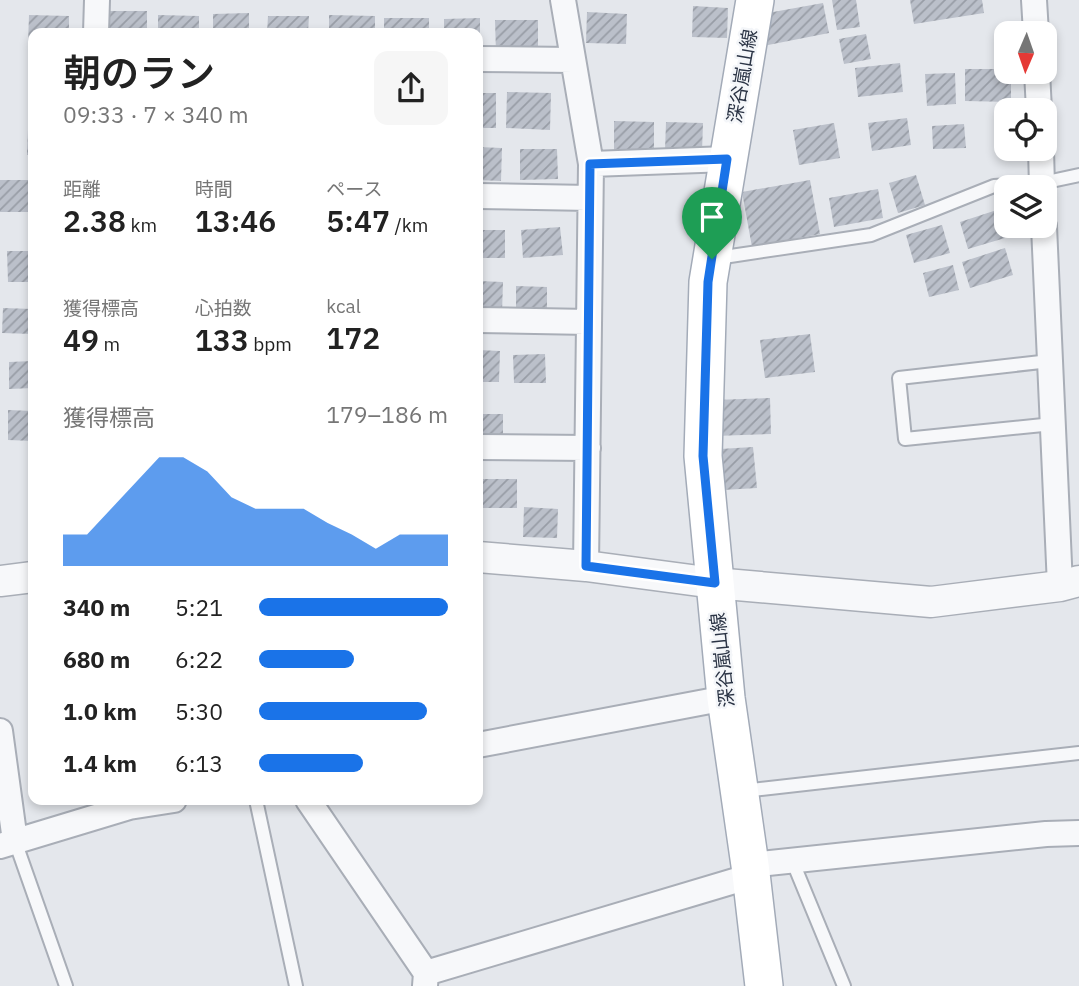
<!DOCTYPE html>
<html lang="ja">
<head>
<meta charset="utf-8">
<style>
  body { margin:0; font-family:"IBM Plex Sans","Noto Sans JP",sans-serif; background:#f6f6f6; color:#222; height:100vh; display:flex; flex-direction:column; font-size:26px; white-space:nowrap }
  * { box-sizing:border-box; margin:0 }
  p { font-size:23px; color:#767676 }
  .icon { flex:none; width:38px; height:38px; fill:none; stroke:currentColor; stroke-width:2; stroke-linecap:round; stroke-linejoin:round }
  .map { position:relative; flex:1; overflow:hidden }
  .panel { position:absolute; left:28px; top:28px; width:455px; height:777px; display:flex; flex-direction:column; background:#fff; border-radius:14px; box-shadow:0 4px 10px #0003 }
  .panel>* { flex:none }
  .needle { width:46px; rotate:182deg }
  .tools { position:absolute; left:994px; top:21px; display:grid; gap:14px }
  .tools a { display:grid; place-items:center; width:63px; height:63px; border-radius:14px; background:#fff; box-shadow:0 4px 10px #0003; font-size:35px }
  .pin { position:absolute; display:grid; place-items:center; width:60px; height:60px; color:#fff; margin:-72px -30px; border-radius:50% 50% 50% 0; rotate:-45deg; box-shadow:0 0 7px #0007 }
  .pin .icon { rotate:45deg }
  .round { display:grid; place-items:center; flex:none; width:74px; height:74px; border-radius:14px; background:#f6f6f6 }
  .overview { display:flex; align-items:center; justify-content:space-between; height:119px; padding:0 35px }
  h1 { font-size:38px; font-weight:600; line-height:52px }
  .metrics { display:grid; grid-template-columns:repeat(3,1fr); gap:10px; height:119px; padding:7px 35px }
  .metrics div { display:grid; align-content:center }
  .metrics b { font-size:30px; font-weight:600 }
  .metrics small { font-size:19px; font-weight:400 }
  .metrics p { font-size:19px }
  .chart { height:196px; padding:14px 35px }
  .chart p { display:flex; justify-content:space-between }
  .chart svg { width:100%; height:126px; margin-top:7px; fill:#1a73e8; opacity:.7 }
  ul { padding:0 35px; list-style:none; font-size:23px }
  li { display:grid; grid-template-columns:112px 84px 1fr; align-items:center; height:52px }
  li i { height:18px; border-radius:9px; background:#1a73e8 }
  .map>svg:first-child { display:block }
  .building { fill:url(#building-hatch) }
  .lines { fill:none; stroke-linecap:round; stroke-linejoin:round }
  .service-casing { stroke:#a9aeb7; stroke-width:16 }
  .minor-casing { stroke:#a9aeb7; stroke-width:28 }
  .tertiary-casing { stroke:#a9aeb7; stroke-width:33 }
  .primary-casing { stroke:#a3abb8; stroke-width:40 }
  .service { stroke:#f7f8fa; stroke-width:12 }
  .minor { stroke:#f7f8fa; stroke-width:24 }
  .tertiary { stroke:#f7f8fa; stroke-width:30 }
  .primary { stroke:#fff; stroke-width:37 }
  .route-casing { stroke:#fff; stroke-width:14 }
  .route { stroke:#1a73e8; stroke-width:9 }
  .labels { text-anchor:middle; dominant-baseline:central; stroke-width:5; stroke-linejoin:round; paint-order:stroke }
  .street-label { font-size:19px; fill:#2b3445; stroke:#f4f6f9 }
</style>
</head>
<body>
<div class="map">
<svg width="1079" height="986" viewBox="0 0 1079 986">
  <defs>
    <pattern id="building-hatch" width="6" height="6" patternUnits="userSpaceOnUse" patternTransform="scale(1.75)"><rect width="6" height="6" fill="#bbc0ca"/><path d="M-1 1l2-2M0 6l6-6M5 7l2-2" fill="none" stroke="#989da6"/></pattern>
  </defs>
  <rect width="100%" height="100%" fill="#e4e7ec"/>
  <!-- building -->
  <path class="building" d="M832 0H856L860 27 837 30Z
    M910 0H982L984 13 914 24Z
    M823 3 829 33 763 46 757 15Z
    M693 6 728 8 727 38 692 37Z
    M109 11H147V33H109Z
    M587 12 627 14 626 44 586 43Z
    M249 13V33H213V14Z
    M29 15 69 16V33H33V44H28Z
    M158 15 199 16V33H158Z
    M329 15 375 16V33H329Z
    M268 16H309L308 33H267Z
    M384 18H429V33H384Z
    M480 18V33H444V19Z
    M495 20H538V52L496 53Z
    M866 34 871 59 844 64 839 39Z
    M900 63 903 92 858 97 855 68Z
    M965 69H1006V72H1011V102L965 101Z
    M955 73 956 104 927 106 925 74Z
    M507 92 551 93 550 130 506 128Z
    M478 93H496V128H478Z
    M907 118 911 145 872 151 868 123Z
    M614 121 654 122V153H614Z
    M666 122 703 123 702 152 665 151Z
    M834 123 840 158 799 165 793 130Z
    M964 124 966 148 933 149 932 126Z
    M28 130H33V155H27Z
    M478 147 502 148 501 181 478 180Z
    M520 149H557L558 179 520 180Z
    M916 175 925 205 898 213 889 183Z
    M0 180H33V212H0Z
    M810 180 820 234 752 247 742 192Z
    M878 189 883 218 834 227 829 198Z
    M1006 207V226H1012L1015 235 968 249 960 222Z
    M942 225 950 253 914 263 906 235Z
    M560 227 563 255 523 258 521 230Z
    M478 230H505V258H478Z
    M1005 248 1013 275 970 288 962 262Z
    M7 251H33V282H8Z
    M953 265 959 290 929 297 923 273Z
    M478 281 503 282 502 313 478 312Z
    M516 286 547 287V314H516Z
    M3 308 33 309V334L2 333Z
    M810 334 815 372 765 378 760 340Z
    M478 350 500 351 499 382H478Z
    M545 354 546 383H514L513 355Z
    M33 361V388L9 389V362Z
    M770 398 771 434 715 436 714 400Z
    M8 410 33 411V441L8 440Z
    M478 414H503V440H478Z
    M753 447 757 488 723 490 720 449Z
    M478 479H517V508H478Z
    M524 507 558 509 557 538 523 537Z"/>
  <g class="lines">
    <defs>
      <path id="service" d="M717 258 871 235 994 186 1042 183 1079 175
        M1050 361 899 378 905 439 1053 424
        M743 791 1079 753
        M256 800 296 986
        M15 841 66 986
        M792 860 844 986"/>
      <path id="minor" d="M563 0 591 164 586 566
        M1034 0 1036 33
        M96 33 97 0
        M478 59 573 60
        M1037 72 1039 110
        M1041 149 1042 187
        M591 164 728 159
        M478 196 590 198
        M1044 226 1060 586
        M478 320 589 322
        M478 447 588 448
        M0 731 15 841
        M478 745 726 698
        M308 800 426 973 425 986
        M0 846 129 807 174 800
        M750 865 1046 834 1079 833
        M426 973 751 876"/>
      <path id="tertiary" d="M478 557 586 566 714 583 931 602 1060 586 1079 581
        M0 581 33 577"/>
      <path id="primary" d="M755 0 708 282 703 456 726 698 750 865 764 986"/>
    </defs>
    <!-- service casing -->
    <use href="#service" class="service-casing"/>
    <!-- minor casing -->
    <use href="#minor" class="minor-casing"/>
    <!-- tertiary casing -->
    <use href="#tertiary" class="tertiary-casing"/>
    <!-- primary casing -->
    <use href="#primary" class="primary-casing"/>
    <!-- service -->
    <use href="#service" class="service"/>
    <!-- minor -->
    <use href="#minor" class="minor"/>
    <!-- tertiary -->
    <use href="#tertiary" class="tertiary"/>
    <!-- primary -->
    <use href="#primary" class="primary"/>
  </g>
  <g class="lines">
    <defs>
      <path id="route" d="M727 159 708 282 703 456 715 583 586 566 590 164Z"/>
    </defs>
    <!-- route casing -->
    <use href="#route" class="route-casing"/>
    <!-- route -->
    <use href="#route" class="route"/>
  </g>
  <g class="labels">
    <!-- street labels -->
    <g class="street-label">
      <text transform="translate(742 76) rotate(-80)">深谷嵐山線</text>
      <text transform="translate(722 660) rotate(-96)">深谷嵐山線</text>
    </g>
  </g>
</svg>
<div class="tools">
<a><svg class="needle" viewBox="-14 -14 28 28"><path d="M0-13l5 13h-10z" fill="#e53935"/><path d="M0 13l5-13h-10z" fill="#767676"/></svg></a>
<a><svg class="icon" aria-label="locate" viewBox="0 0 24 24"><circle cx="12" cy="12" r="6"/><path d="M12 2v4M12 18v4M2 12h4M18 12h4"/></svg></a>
<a><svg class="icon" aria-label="layers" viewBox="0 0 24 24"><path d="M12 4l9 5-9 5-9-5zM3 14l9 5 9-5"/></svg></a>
</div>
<div class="pin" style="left:712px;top:259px;background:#1e9e55"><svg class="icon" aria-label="arrive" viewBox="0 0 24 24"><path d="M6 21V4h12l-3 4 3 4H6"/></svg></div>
<section class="panel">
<div class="overview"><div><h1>朝のラン</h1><p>09:33 · 7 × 340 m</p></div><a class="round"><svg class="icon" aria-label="share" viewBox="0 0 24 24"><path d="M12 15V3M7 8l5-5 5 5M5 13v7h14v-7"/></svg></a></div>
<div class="metrics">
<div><p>距離</p><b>2.38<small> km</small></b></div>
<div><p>時間</p><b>13:46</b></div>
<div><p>ペース</p><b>5:47<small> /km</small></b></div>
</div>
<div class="metrics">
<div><p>獲得標高</p><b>49<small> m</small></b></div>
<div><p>心拍数</p><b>133<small> bpm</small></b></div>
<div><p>kcal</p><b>172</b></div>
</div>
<div class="chart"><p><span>獲得標高</span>179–186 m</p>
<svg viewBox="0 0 160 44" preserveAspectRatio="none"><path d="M0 44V33L10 33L20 24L30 15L40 6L50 6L60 11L70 20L80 24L90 24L100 24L110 29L120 33L130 38L140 33L150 33L160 33V44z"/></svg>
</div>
<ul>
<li><b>340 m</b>5:21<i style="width:100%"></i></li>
<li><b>680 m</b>6:22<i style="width:50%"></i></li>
<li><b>1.0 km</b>5:30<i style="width:89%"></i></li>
<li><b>1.4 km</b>6:13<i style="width:55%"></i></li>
</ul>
</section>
</div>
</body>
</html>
